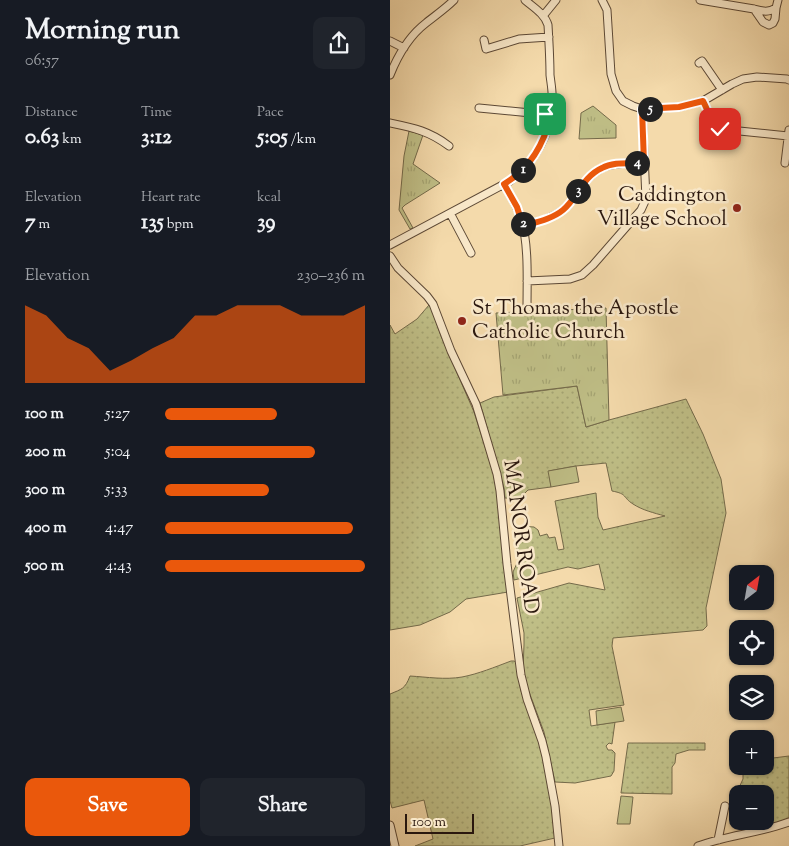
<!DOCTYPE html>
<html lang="en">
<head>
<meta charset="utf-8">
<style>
  body { margin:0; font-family:"Sorts Mill Goudy",serif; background:#20242c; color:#f1f3f6; height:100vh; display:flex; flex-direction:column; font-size:19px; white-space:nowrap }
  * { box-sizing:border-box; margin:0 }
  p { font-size:16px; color:#9ea1a6 }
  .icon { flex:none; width:28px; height:28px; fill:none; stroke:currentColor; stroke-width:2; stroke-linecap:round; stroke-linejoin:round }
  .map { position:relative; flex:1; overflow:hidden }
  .side { display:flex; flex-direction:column; background:#171b24; width:390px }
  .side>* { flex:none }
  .needle { width:32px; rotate:31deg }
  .tools { position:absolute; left:339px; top:565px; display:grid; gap:10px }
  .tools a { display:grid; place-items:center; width:45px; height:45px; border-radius:10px; background:#171b24; box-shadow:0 1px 4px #0004; font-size:25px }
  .scale { position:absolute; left:15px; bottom:12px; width:69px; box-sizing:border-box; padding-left:5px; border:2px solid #2a170e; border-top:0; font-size:14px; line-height:18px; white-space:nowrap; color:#2a170e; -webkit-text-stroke:4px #f8e7c8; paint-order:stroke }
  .pin { position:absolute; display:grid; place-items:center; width:42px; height:42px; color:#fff; margin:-21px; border-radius:10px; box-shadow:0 2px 8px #0006 }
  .km { position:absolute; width:25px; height:25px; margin:-12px; border-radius:50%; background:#222; color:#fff; font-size:14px; line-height:25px; text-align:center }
  .round { display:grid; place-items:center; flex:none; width:52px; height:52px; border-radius:10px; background:#20242c }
  .headline { display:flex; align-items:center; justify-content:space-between; height:85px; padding:0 25px }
  h1 { font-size:28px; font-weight:700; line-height:38px }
  .metrics { display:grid; grid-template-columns:repeat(3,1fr); gap:8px; height:85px; padding:5px 25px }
  .metrics div { display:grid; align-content:center }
  .metrics b { font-size:21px; font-weight:700 }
  .metrics small { font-size:14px; font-weight:400 }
  .metrics p { font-size:14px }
  .chart { height:140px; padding:10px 25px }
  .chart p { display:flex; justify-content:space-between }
  .chart svg { width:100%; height:90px; margin-top:5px; fill:#ea580c; opacity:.7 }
  .action { display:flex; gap:10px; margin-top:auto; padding:10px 25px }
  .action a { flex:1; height:58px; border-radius:10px; background:#ea580c; color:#fff; font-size:20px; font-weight:700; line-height:58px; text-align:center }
  .action a+a { background:#20242c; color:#f1f3f6 }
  ul { padding:0 25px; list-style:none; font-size:16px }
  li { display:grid; grid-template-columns:80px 60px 1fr; align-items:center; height:38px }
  li i { height:12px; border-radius:6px; background:#ea580c }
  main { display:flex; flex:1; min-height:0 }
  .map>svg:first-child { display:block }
  .grass { fill:url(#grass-dots); stroke:#746a4a }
  .park { fill:url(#park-tufts); stroke:#746a4a }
  .pitch { fill:#bfbe86; stroke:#746a4a }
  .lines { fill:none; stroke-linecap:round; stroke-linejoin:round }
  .minor-casing { stroke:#5c4835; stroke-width:9 }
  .minor { stroke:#f8e7c8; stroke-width:7 }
  .route-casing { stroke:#fff; stroke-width:10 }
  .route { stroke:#ea580c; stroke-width:6 }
  .poi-dot { fill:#8f2418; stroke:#f8e7c8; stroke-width:2 }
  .labels { text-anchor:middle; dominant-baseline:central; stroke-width:5; stroke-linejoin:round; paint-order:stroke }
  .poi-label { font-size:21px; fill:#2a170e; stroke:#f8e7c8; text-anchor:end }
  .street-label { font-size:21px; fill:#2a170e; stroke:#f8e7c8 }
</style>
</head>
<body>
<main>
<section class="side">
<div class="headline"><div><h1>Morning run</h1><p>06:57</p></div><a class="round"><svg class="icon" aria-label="share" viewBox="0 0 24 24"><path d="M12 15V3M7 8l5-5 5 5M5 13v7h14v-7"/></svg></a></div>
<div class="metrics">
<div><p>Distance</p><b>0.63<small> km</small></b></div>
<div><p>Time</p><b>3:12</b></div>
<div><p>Pace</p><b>5:05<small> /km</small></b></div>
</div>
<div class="metrics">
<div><p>Elevation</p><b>7<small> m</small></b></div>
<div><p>Heart rate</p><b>135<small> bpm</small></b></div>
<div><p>kcal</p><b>39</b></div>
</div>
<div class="chart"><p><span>Elevation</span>230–236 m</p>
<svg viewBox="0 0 160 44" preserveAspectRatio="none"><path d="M0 44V6L10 11L20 22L30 27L40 38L50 33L60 27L70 22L80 11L90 11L100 6L110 6L120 6L130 11L140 11L150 11L160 6V44z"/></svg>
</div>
<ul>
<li><b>100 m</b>5:27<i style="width:56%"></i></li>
<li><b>200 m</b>5:04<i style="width:75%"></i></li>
<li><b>300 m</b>5:33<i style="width:52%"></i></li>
<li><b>400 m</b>4:47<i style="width:94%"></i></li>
<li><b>500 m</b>4:43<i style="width:100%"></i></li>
</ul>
<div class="action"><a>Save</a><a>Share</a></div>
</section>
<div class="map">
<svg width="399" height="846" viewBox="0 0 399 846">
  <defs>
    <pattern id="grass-dots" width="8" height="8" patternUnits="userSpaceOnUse" patternTransform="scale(1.25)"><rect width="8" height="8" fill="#bfbe86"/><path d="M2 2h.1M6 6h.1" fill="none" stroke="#a4a372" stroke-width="1.8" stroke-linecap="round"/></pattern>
    <pattern id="park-tufts" width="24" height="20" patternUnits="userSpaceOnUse" patternTransform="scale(1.25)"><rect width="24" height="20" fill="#bfbe86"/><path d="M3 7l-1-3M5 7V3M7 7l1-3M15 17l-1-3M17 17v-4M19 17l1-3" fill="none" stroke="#a4a372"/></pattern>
  </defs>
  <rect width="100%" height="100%" fill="#f4daab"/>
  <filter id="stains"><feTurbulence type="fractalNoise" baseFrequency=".004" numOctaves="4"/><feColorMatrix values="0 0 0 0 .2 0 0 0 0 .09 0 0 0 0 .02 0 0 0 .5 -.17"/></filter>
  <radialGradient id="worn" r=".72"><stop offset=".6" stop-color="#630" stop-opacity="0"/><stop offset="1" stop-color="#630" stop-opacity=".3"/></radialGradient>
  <!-- grass -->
  <path class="grass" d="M39 305 42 310 51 336 84 412 103 472 108 498 118 592 76 599 60 612 30 625 0 630V325L5 334 27 319Z
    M187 386 196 427 219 420 296 399 313 434 331 479 336 513 316 608 317 626 313 630 223 638 222 646 234 705 199 710 201 726 225 722 222 744 219 743 216 746 218 750H222L225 753 224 771 221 776 185 783 165 782 154 732 135 681 133 669 134 645V633L127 598 179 583 215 590 209 564 188 569 178 567 124 580 123 572 128 561 124 528 129 526 144 527 148 530 150 536 157 534 159 538 165 537 168 550 174 549 165 501 206 493 208 517 213 530 275 516C264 513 252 510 243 504 232 497 238 494 222 491L216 463 186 466 159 471 161 487 138 490 129 499 115 498 114 488 90 403 104 397Z
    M121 661H124L126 662 131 691 151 747 160 791 165 838 130 846H25L43 839 34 800 2 808 0 801V694C12 689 15 689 20 676 37 677 55 680 72 677 88 674 105 667 121 661Z
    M238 743H315V750H299L286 754 285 763 282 767V794L231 793Z
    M399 756V819L378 827 351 830 348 821H375V794H348L347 821 341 805 353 779V766H375V759Z"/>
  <!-- park -->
  <path class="park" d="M203 106 226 125V138L189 139 191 113Z
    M19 131 33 135 23 164 50 183 15 205 12 208 23 228 20 229 9 210 14 156Z
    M216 308 219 420 196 427 187 386 113 395 106 313Z"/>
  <!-- pitch -->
  <path class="pitch" d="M186 466 189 482 161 487 158 471Z
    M231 707 234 721 207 725 206 711Z
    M231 796 243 797 240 824H227Z"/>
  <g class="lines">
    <defs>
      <path id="minor" d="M212 0 217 10 221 74 226 91 233 101 243 106 252 109 289 107 313 101 342 84 353 79 367 77 397 79 399 80
        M310 0 364 9C372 11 378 13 386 8L388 0
        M364 9 373 22 379 25 383 23 385 19 386 8
        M153 16 166 0
        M94 40 96 49 129 39 159 37
        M0 41 14 48
        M309 63 312 61 332 90
        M0 75C8 55 19 36 36 23 46 15 56 8 64 0
        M313 101C318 110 321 123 330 129L398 136
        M89 108 161 115
        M0 123C24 128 39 131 59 146
        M395 163 399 130
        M114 184C120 195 128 207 131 219 139 244 137 281 137 308
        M60 213 81 253
        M133 226C147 222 161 219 173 210 188 198 193 177 212 168 224 162 240 164 254 163
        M0 245 120 181C145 162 161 134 162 102 163 93 161 84 160 75 160 58 159 42 158 25 155 14 143 7 135 0
        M0 256 8 268 37 296 43 304 61 351 86 404 90 417 107 474 110 491 117 564 131 675 137 699 152 741 156 757 165 806 169 846
        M137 281 180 279 192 275 203 265 251 210 256 199 252 109
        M0 825 5 846
        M328 840 335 806
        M308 846C338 835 370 833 399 822"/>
    </defs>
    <!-- minor casing -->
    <use href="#minor" class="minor-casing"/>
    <!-- minor -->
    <use href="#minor" class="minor"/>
  </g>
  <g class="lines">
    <defs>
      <path id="route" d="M155 114 161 115C154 144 140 169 114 184L127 207 133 226C147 222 162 219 173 210 187 199 192 177 212 168 224 161 240 164 254 163L252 109 289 107 313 101C318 110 321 124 330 129"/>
    </defs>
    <!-- route casing -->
    <use href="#route" class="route-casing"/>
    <!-- route -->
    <use href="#route" class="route"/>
  </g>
  <!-- markers -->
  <g class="poi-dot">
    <circle cx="347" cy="208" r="5"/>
    <circle cx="72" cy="321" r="5"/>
  </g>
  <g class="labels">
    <!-- poi labels -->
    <g class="poi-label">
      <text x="337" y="196">Caddington<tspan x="337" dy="24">Village School</tspan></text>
      <text x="82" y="309" text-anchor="start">St Thomas the Apostle<tspan x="82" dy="24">Catholic Church</tspan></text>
    </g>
    <!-- street labels -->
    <g class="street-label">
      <text transform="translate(130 537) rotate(82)">MANOR ROAD</text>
    </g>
  </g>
  <rect width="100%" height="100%" filter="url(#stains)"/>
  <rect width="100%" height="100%" fill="url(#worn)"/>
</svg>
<div class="tools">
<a><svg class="needle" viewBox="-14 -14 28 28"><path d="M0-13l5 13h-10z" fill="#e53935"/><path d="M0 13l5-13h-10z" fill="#9ea1a6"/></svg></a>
<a><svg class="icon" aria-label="locate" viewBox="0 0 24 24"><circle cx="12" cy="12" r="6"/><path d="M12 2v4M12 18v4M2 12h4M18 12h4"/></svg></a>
<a><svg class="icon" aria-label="layers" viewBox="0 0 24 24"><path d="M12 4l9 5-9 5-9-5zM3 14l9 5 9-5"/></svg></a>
<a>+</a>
<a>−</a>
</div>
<div class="scale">100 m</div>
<div class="pin" style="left:155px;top:114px;background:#1e9e55"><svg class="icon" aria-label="arrive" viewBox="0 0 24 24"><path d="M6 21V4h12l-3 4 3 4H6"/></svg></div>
<div class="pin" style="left:330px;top:129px;background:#d93025"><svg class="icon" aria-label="check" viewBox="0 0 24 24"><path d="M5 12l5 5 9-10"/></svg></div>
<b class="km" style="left:133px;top:170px">1</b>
<b class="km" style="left:133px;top:224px">2</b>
<b class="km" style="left:188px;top:191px">3</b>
<b class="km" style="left:247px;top:163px">4</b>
<b class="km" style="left:260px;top:109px">5</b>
</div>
</main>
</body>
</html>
